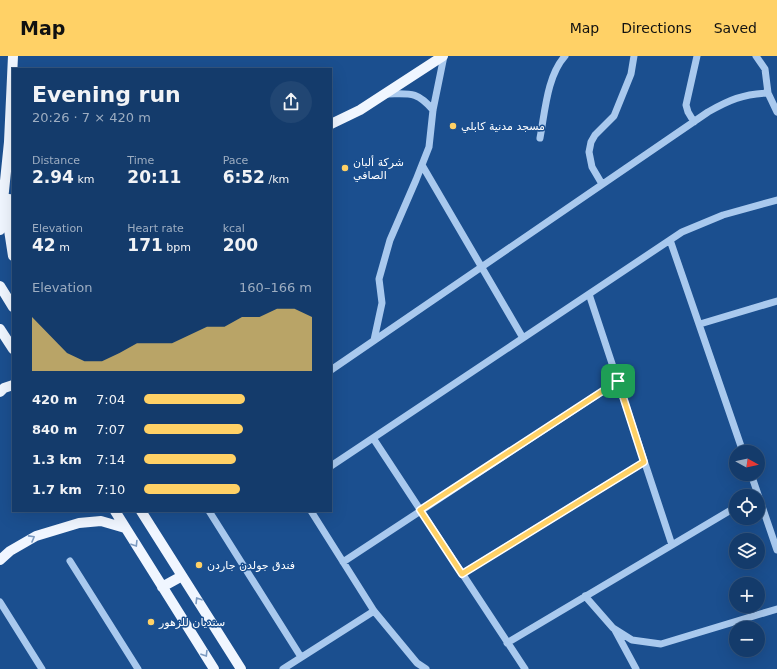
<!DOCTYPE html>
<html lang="en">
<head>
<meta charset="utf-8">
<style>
  body { margin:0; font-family:"DejaVu Sans",Vazirmatn,sans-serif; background:#214673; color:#f1f3f6; height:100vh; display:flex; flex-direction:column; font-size:15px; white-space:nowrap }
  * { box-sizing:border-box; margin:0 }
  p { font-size:13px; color:#9dadc1 }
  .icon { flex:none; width:22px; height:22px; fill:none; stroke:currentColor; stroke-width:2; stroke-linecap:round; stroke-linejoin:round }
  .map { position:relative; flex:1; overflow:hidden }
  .details { position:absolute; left:12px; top:12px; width:320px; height:444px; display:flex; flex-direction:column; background:#143b6b; border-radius:0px; box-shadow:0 4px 16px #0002,0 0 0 1px #33557e }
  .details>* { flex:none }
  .needle { width:26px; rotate:98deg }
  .buttons { position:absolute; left:729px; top:389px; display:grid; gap:8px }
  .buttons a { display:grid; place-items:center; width:36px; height:36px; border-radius:50%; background:#143b6b; box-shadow:0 4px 16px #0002,0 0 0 1px #33557e; font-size:20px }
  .pin { position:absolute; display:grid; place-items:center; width:34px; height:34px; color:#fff; margin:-17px; border-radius:8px; box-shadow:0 2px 6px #0006 }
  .round { display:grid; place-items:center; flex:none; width:42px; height:42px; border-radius:21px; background:#214673 }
  .overview { display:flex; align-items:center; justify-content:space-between; height:68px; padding:0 20px }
  h1 { font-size:22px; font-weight:800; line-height:30px }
  .stats { display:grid; grid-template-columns:repeat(3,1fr); gap:6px; height:68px; padding:4px 20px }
  .stats div { display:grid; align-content:center }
  .stats b { font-size:17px; font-weight:800 }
  .stats small { font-size:11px; font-weight:400 }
  .stats p { font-size:11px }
  .chart { height:112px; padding:8px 20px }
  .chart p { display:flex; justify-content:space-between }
  .chart svg { width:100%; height:72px; margin-top:4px; fill:#ffd166; opacity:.7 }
  ul { padding:0 20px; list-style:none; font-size:13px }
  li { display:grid; grid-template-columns:64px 48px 1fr; align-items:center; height:30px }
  li i { height:10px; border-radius:5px; background:#ffd166 }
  header { display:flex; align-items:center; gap:24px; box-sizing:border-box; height:56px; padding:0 20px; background:#ffd166; color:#111 }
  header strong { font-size:19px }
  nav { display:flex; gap:22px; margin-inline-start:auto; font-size:14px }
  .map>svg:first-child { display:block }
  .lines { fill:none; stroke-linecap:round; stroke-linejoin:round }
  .minor { stroke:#a9c9ee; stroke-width:7 }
  .major { stroke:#f0f6ff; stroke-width:10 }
  .oneway { stroke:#7b9ac1 }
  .route-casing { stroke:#fff; stroke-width:8 }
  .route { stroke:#ffd166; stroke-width:5 }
  .poi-dot { fill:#ffd166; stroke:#1b4f8f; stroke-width:1.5 }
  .labels { text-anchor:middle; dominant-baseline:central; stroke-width:3; stroke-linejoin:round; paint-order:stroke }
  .poi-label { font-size:11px; fill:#fff; stroke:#1b4f8f; text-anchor:start }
</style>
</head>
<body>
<header>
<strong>Map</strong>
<nav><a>Map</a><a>Directions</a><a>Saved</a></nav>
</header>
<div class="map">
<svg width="777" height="613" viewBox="0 0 777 613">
  <rect width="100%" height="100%" fill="#1b4f8f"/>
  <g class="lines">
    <!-- minor -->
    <path class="minor" d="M756 0 765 13 768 37
      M384 38C409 38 416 34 433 54
      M694 66 688 56 686 49 697 0
      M540 82C545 56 547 20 565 0
      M422 109 523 282
      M602 128 592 111 589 96 591 86 595 79 614 60 631 18 634 0
      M670 184 743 396
      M589 238 672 489
      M700 268 777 245
      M374 284 382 247 379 223 390 184 416 124 429 91 433 54 444 0
      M331 314 708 56C729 44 743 38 768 37L777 56
      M373 382 525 613
      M331 410 682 176 723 159 777 144
      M751 418 777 494
      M209 455 301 601
      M311 455 374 555 417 607 426 613
      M70 505 138 613
      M343 506 618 325
      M462 518 644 406
      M585 540 613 572 632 584 661 588 777 553
      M0 546 42 613
      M615 574 636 613
      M507 587 736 451
      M283 613 374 555"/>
    <!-- major -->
    <path class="major" d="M331 68 360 54 443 0
      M9 143V174L13 200
      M0 174 9 86 13 0
      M0 230 13 251
      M0 273 13 293
      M0 336 4 332 13 329
      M115 455 214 613
      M141 455 241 613
      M0 504 10 495 36 480 79 467 101 465 125 472
      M162 531 182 520"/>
  </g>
  <!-- one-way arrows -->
  <defs><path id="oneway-chevron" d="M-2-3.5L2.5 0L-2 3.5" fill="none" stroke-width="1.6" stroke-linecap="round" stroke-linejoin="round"/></defs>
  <g class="oneway">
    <use href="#oneway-chevron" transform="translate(32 482) rotate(-29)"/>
    <use href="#oneway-chevron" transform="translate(135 488) rotate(58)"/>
    <use href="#oneway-chevron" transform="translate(198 544) rotate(-122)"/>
    <use href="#oneway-chevron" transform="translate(205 598) rotate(58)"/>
  </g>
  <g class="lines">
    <defs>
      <path id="route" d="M618 325 644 406 462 518 420 454Z"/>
    </defs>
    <!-- route casing -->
    <use href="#route" class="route-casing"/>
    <!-- route -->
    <use href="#route" class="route"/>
  </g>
  <!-- markers -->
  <g class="poi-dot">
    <circle cx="453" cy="70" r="4"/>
    <circle cx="345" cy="112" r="4"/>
    <circle cx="199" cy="509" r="4"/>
    <circle cx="151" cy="566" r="4"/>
  </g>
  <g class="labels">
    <!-- poi labels -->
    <g class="poi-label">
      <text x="461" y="70">مسجد مدنية كابلي</text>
      <text x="353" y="106">شركة ألبان<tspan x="353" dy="13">الصافي</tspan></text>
      <text x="207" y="509">فندق جولدن جاردن</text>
      <text x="159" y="566">سنديان للزهور</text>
    </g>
  </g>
</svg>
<div class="buttons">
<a><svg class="needle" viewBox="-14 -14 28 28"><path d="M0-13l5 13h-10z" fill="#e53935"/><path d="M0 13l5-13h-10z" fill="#9dadc1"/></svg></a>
<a><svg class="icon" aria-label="locate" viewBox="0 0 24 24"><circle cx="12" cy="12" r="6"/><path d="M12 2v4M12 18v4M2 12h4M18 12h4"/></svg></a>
<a><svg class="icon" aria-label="layers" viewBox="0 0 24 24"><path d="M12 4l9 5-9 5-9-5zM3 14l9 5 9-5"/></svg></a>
<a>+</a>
<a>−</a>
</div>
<div class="pin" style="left:618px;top:325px;background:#1e9e55"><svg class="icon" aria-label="arrive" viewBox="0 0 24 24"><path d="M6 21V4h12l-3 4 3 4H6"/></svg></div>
<section class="details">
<div class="overview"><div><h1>Evening run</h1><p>20:26 · 7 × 420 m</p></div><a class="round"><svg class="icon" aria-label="share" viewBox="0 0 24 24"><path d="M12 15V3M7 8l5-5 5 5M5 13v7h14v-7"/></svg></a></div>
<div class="stats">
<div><p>Distance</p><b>2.94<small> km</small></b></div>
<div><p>Time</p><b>20:11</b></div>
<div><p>Pace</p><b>6:52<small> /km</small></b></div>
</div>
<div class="stats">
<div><p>Elevation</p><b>42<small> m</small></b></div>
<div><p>Heart rate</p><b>171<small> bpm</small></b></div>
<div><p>kcal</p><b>200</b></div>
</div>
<div class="chart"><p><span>Elevation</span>160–166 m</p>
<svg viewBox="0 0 160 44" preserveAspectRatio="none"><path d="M0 44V11L10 22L20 33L30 38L40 38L50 33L60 27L70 27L80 27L90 22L100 17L110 17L120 11L130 11L140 6L150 6L160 11V44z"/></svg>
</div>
<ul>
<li><b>420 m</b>7:04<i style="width:60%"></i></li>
<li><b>840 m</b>7:07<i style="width:59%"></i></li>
<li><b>1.3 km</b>7:14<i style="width:55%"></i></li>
<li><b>1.7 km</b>7:10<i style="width:57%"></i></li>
</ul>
</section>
</div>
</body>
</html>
